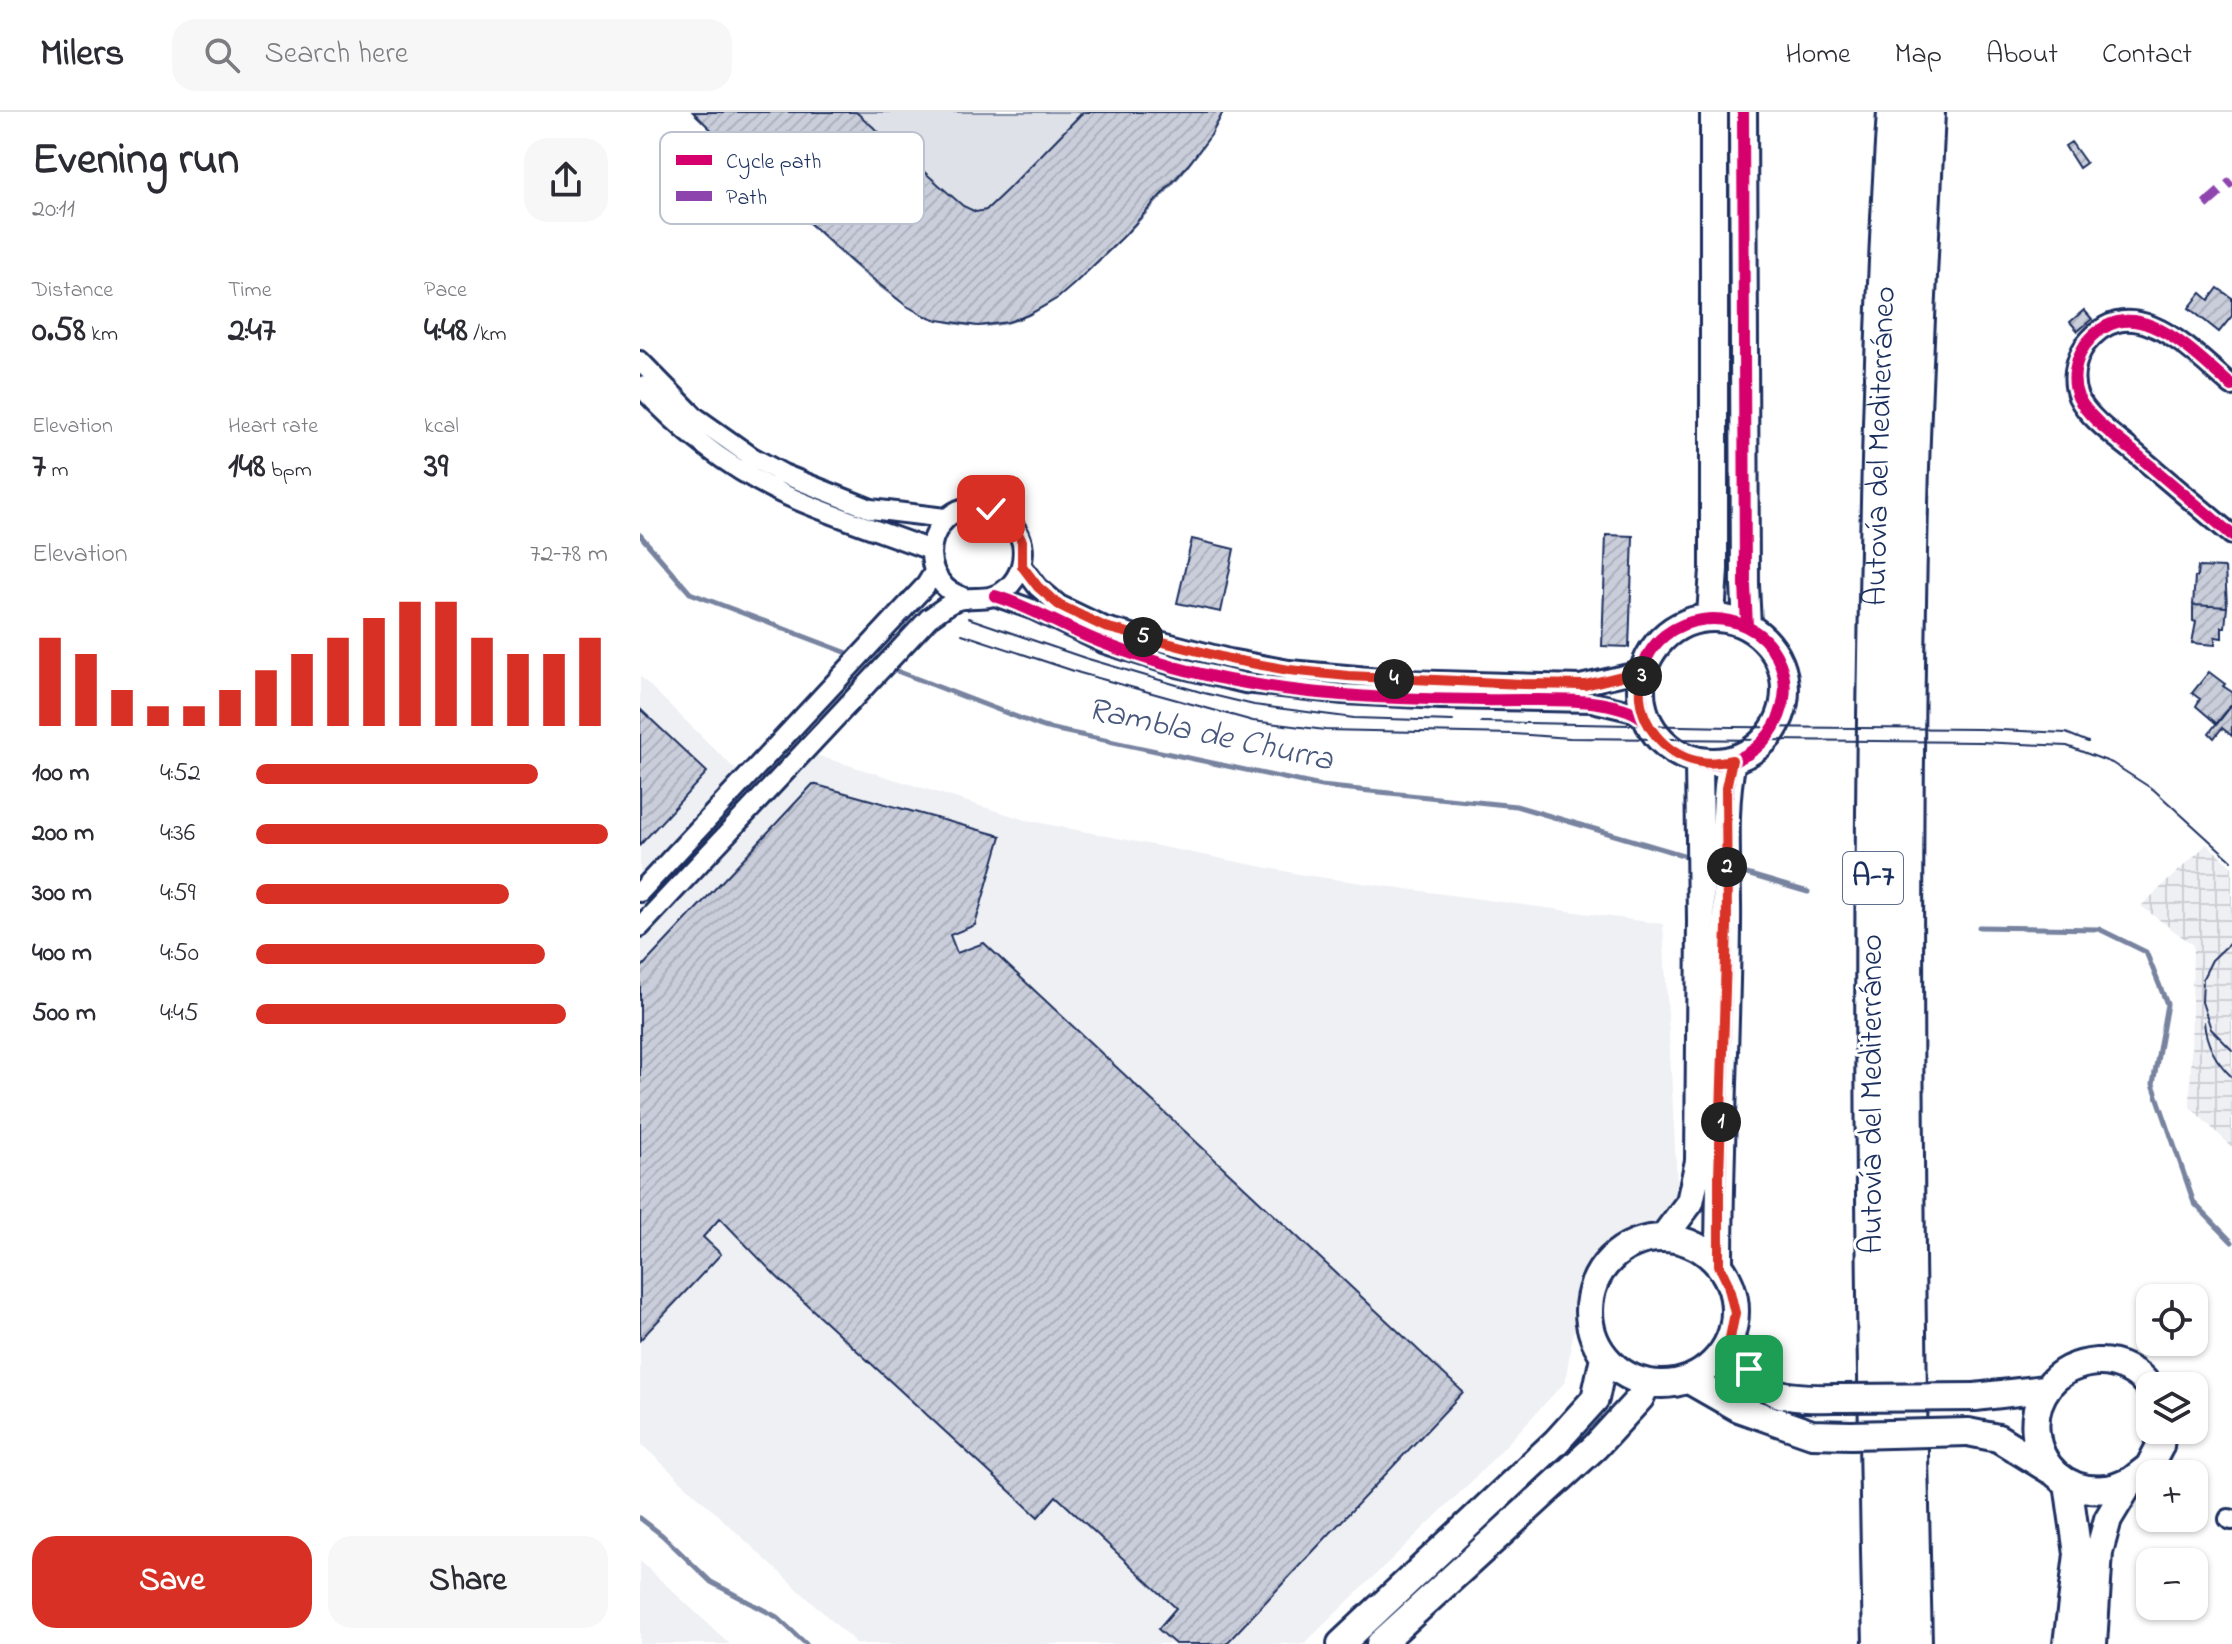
<!DOCTYPE html>
<html lang="en">
<head>
<meta charset="utf-8">
<style>
  body { margin:0; font-family:"Indie Flower",sans-serif; background:#f7f7f7; color:#2b2b33; height:100vh; display:flex; flex-direction:column; font-size:30px; white-space:nowrap }
  * { box-sizing:border-box; margin:0 }
  p { font-size:26px; color:#7c7c81 }
  .icon { flex:none; width:44px; height:44px; fill:none; stroke:currentColor; stroke-width:2; stroke-linecap:round; stroke-linejoin:round }
  .map { position:relative; flex:1; overflow:hidden }
  .side { display:flex; flex-direction:column; background:#fff; width:640px }
  .side>* { flex:none }
  .buttons { position:absolute; left:1496px; top:1172px; display:grid; gap:16px }
  .buttons a { display:grid; place-items:center; width:72px; height:72px; border-radius:16px; background:#fff; box-shadow:0 2px 6px #0004; font-size:40px }
  .pin { position:absolute; display:grid; place-items:center; width:68px; height:68px; color:#fff; margin:-34px; border-radius:16px; box-shadow:0 4px 12px #0006 }
  .km { position:absolute; width:40px; height:40px; margin:-20px; border-radius:50%; background:#222; color:#fff; font-size:22px; line-height:40px; text-align:center }
  .round { display:grid; place-items:center; flex:none; width:84px; height:84px; border-radius:24px; background:#f7f7f7 }
  .summary { display:flex; align-items:center; justify-content:space-between; height:136px; padding:0 32px }
  h1 { font-size:44px; font-weight:800; line-height:60px }
  .metrics { display:grid; grid-template-columns:repeat(3,1fr); gap:12px; height:136px; padding:8px 32px }
  .metrics div { display:grid; align-content:center }
  .metrics b { font-size:34px; font-weight:800 }
  .metrics small { font-size:22px; font-weight:400 }
  .metrics p { font-size:22px }
  .chart { height:224px; padding:16px 32px }
  .chart p { display:flex; justify-content:space-between }
  .chart svg { width:100%; height:144px; margin-top:8px; stroke:#d93025; stroke-width:6 }
  .cta { display:flex; gap:16px; margin-top:auto; padding:16px 32px }
  .cta a { flex:1; height:92px; border-radius:24px; background:#d93025; color:#fff; font-size:32px; font-weight:800; line-height:92px; text-align:center }
  .cta a+a { background:#f7f7f7; color:#2b2b33 }
  ul { padding:0 32px; list-style:none; font-size:26px }
  li { display:grid; grid-template-columns:128px 96px 1fr; align-items:center; height:60px }
  li i { height:20px; border-radius:10px; background:#d93025 }
  header { display:flex; align-items:center; gap:48px; box-sizing:border-box; height:112px; padding:0 40px; background:#fff; border-bottom:2px solid #e1e1e2 }
  header strong { font-size:38px }
  nav { display:flex; gap:44px; margin-inline-start:auto; font-size:28px }
  .search { width:560px; height:72px; background:#f7f7f7; display:flex; align-items:center; gap:20px; box-sizing:border-box; padding:0 28px; border-radius:24px; color:#7c7c81; font-size:30px }
  main { display:flex; flex:1; min-height:0 }
  .map>svg:first-child { display:block }
  .built { fill:#eff0f4 }
  .industrial { fill:url(#industrial-grid) }
  .park { fill:#dee1e7; stroke:#7c88a2; stroke-width:2 }
  .lines { fill:none; stroke-linecap:round; stroke-linejoin:round }
  .stream { stroke:#77839f; stroke-width:5 }
  .building { fill:url(#building-hatch); stroke:#1b2f5e; stroke-width:2 }
  .street-casing { stroke:#1b2f5e; stroke-width:24 }
  .secondary-casing { stroke:#1b2f5e; stroke-width:32 }
  .highway-casing { stroke:#1b2f5e; stroke-width:40 }
  .street { stroke:#fff; stroke-width:18 }
  .secondary { stroke:#fff; stroke-width:26 }
  .highway { stroke:#fff; stroke-width:34 }
  .tram { stroke:#1b2f5e; stroke-width:2 }
  .secondary-bridge-casing { stroke:#1b2f5e; stroke-width:32; stroke-linecap:butt }
  .secondary-bridge { stroke:#fff; stroke-width:26 }
  .quiet { stroke:#8e44ad; stroke-width:10; stroke-dasharray:20 10; stroke-linecap:butt }
  .cycleway-casing { stroke:#fff; stroke-width:17 }
  .cycleway { stroke:#d6006c; stroke-width:12 }
  .route-casing { stroke:#fff; stroke-width:16 }
  .route { stroke:#d93025; stroke-width:10 }
  .labels { text-anchor:middle; dominant-baseline:central; stroke-width:6; stroke-linejoin:round; paint-order:stroke }
  .shield { fill:#fff; stroke:#5f6d8e; stroke-width:2 }
  .shield-label { font-size:30px; font-weight:bold; fill:#1b2f5e }
  .street-label { font-size:32px; fill:#1b2f5e; stroke:#fff }
  .water-label { font-size:34px; font-style:italic; fill:#49597e; stroke:#fff }
  .key { fill:#fff; stroke:#bbc1cf; stroke-width:2 }
  .key-label { font-size:22px; fill:#1b2f5e }
</style>
</head>
<body>
<header>
<strong>Milers</strong>
<div class="search"><svg class="icon" aria-label="search" viewBox="0 0 24 24"><circle cx="10" cy="10" r="6"/><path d="M15 15l6 6"/></svg>Search here</div>
<nav><a>Home</a><a>Map</a><a>About</a><a>Contact</a></nav>
</header>
<main>
<section class="side">
<div class="summary"><div><h1>Evening run</h1><p>20:11</p></div><a class="round"><svg class="icon" aria-label="share" viewBox="0 0 24 24"><path d="M12 15V3M7 8l5-5 5 5M5 13v7h14v-7"/></svg></a></div>
<div class="metrics">
<div><p>Distance</p><b>0.58<small> km</small></b></div>
<div><p>Time</p><b>2:47</b></div>
<div><p>Pace</p><b>4:48<small> /km</small></b></div>
</div>
<div class="metrics">
<div><p>Elevation</p><b>7<small> m</small></b></div>
<div><p>Heart rate</p><b>148<small> bpm</small></b></div>
<div><p>kcal</p><b>39</b></div>
</div>
<div class="chart"><p><span>Elevation</span>72–78 m</p>
<svg viewBox="0 0 160 44" preserveAspectRatio="none"><path d="M5 44V17M15 44V22M25 44V33M35 44V38M45 44V38M55 44V33M65 44V27M75 44V22M85 44V17M95 44V11M105 44V6M115 44V6M125 44V17M135 44V22M145 44V22M155 44V17"/></svg>
</div>
<ul>
<li><b>100 m</b>4:52<i style="width:80%"></i></li>
<li><b>200 m</b>4:36<i style="width:100%"></i></li>
<li><b>300 m</b>4:59<i style="width:72%"></i></li>
<li><b>400 m</b>4:50<i style="width:82%"></i></li>
<li><b>500 m</b>4:45<i style="width:88%"></i></li>
</ul>
<div class="cta"><a>Save</a><a>Share</a></div>
</section>
<div class="map">
<svg width="1592" height="1532" viewBox="0 0 1592 1532">
  <defs>
    <pattern id="industrial-grid" width="8" height="8" patternUnits="userSpaceOnUse" patternTransform="scale(2)"><rect width="8" height="8" fill="#eff0f4"/><path d="M0 4h8M4 0v8" fill="none" stroke="#ccced4"/></pattern>
    <pattern id="building-hatch" width="6" height="6" patternUnits="userSpaceOnUse" patternTransform="scale(2)"><rect width="6" height="6" fill="#caceda"/><path d="M-1 1l2-2M0 6l6-6M5 7l2-2" fill="none" stroke="#adb1be"/></pattern>
  </defs>
  <rect width="100%" height="100%" fill="#fff"/>
  <filter id="ink" filterUnits="userSpaceOnUse"><feTurbulence type="fractalNoise" baseFrequency=".0125" numOctaves="2"/><feDisplacementMap in="SourceGraphic" scale="16" xChannelSelector="R" yChannelSelector="G"/><feConvolveMatrix kernelMatrix="1 2 1 2 8 2 1 2 1" color-interpolation-filters="sRGB"/></filter>
  <g filter="url(#ink)">
    <!-- built -->
    <path class="built" d="M0 564 97 659 124 627 386 708 664 763 1023 812 1038 1090 1019 1109 962 1157 934 1216 925 1270 838 1363 664 1532H217L0 1331Z
      M0 1449 90 1532H0Z"/>
    <!-- industrial -->
    <path class="industrial" d="M1567 732 1592 755V1035L1550 995 1553 833 1501 794Z"/>
    <!-- park -->
    <path class="park" d="M53 0H583C564 43 506 102 472 136 442 165 411 198 370 210 335 219 295 211 265 192 236 174 210 149 185 126 141 85 97 43 53 0Z"/>
    <g class="lines">
      <!-- stream -->
      <path class="stream" d="M0 423 50 481 213 543
        M249 556 403 615 681 674 876 694 1053 746
        M1093 758 1168 780
        M1339 815 1459 817 1506 840 1527 892 1513 972 1554 1091 1592 1130
        M0 1406 22 1423 71 1470 137 1505 166 1532"/>
    </g>
    <!-- building -->
    <path class="building" d="M53 0H216L323 94 336 100 346 98 367 78 443 0H583L571 23 548 53 483 125 434 172 418 186 388 203 368 210 338 214 298 208 283 203 265 193 212 150 129 74Z
      M1431 30 1446 51 1439 56 1425 34Z
      M1578 176 1592 186V204L1579 220 1549 196 1561 181 1569 188Z
      M1444 198 1452 207 1438 219 1430 210Z
      M966 423 993 424 989 535 962 534Z
      M552 427 594 437 581 500 537 491Z
      M1558 455 1585 456 1587 495 1553 493 1555 465H1557Z
      M1553 493 1587 495 1585 515H1582V526L1575 525V533L1552 531 1556 510 1553 509Z
      M1569 560 1585 572 1583 574 1592 580V593L1577 612 1556 594 1560 587 1552 581Z
      M1592 592V624L1582 616 1574 626 1569 621Z
      M0 597 67 660 0 733Z
      M173 672 361 724 335 813 310 823 317 841 344 831 823 1280 586 1532H535L518 1517 536 1496 416 1384 398 1405 137 1165 80 1106 63 1125 81 1142 0 1228V857Z"/>
    <g class="lines">
      <defs>
        <path id="street" d="M0 249 54 304 112 345 143 362 231 397 305 406
          M0 274C40 318 87 355 141 381 189 403 240 419 290 438
          M1592 274C1554 242 1492 172 1445 233 1435 248 1431 268 1438 285 1449 307 1476 325 1494 340 1527 368 1559 395 1592 423
          M382 454 398 475 419 493 465 515 589 547 649 558 763 568 940 573 1002 559
          M355 484 394 498 463 531 538 555 605 571 703 582 801 587 952 590 994 600 1006 609
          M0 780 286 473 294 460
          M0 815 289 506C297 501 306 493 315 489 333 482 349 492 367 476 380 465 385 447 382 431 379 419 371 409 360 402 314 373 267 435 305 475 310 480 319 483 326 487
          M1589 1407 1592 1408"/>
        <path id="secondary" d="M1103 0 1105 473 1107 514
          M1071 505 1074 457V0
          M1001 578a72 72 0 1 1 144 0a72 72 0 1 1-144 0Z
          M1023 1126 1050 1090 1059 1049 1061 808 1059 650
          M949 1199a73 73 0 1 1 146 0a73 73 0 1 1-146 0Z
          M1079 1153C1079 1040 1086 926 1087 812 1088 758 1081 702 1092 648
          M1090 1226C1101 1244 1115 1269 1135 1280 1151 1288 1186 1286 1204 1286
          M1049 1268 1098 1296 1172 1322 1211 1323
          M1335 1285 1405 1277
          M1328 1320 1358 1326 1410 1358
          M1491 1369C1483 1372 1476 1376 1468 1377 1380 1387 1367 1257 1457 1250 1477 1249 1500 1260 1510 1276
          M701 1532 916 1330 955 1287 964 1245
          M740 1532 955 1335 1000 1286 1007 1271
          M1427 1532 1438 1442 1428 1371
          M1453 1532 1459 1440 1468 1407 1491 1369 1509 1355 1520 1334 1522 1318"/>
        <g id="highway">
          <path id="s1" d="M1241 1532C1234 1224 1231 916 1235 608 1238 405 1242 203 1255 0"/>
          <path d="M1274 1532C1265 1152 1261 772 1270 392 1273 262 1281 131 1287 0"/>
        </g>
      </defs>
      <!-- street casing -->
      <use href="#street" class="street-casing"/>
      <!-- secondary casing -->
      <use href="#secondary" class="secondary-casing"/>
      <!-- highway casing -->
      <use href="#highway" class="highway-casing"/>
      <!-- street -->
      <use href="#street" class="street"/>
      <!-- secondary -->
      <use href="#secondary" class="secondary"/>
      <!-- highway -->
      <use href="#highway" class="highway"/>
      <!-- tram -->
      <path class="tram" d="M328 506 445 546 564 581 614 593 714 606 813 609
        M322 522 440 561 613 609 685 618 874 622 930 626 1340 630 1427 634 1472 651 1514 678 1592 749
        M841 610 1092 615 1339 617 1426 621 1448 630
        M1592 829 1572 848 1563 866 1562 890 1571 917 1592 938
        M1564 910C1566 933 1576 950 1592 965"/>
      <defs>
        <path id="secondary-bridge" d="M1204 1286 1335 1285
          M1211 1323 1328 1320"/>
      </defs>
      <!-- secondary-bridge casing -->
      <use href="#secondary-bridge" class="secondary-bridge-casing"/>
      <!-- secondary-bridge -->
      <use href="#secondary-bridge" class="secondary-bridge"/>
      <!-- quiet -->
      <path class="quiet" d="M1565 93 1592 69"/>
      <defs>
        <path id="cycleway" d="M1103 0 1105 473 1107 514
          M1592 274C1554 242 1492 172 1445 233 1435 248 1431 268 1438 285 1449 307 1476 325 1494 340 1527 368 1559 395 1592 423
          M355 484C392 495 424 516 460 530 506 548 557 563 606 571 683 585 764 587 842 588 877 589 916 586 951 590 967 592 990 596 1002 606 1009 611 1012 619 1017 625 1027 638 1043 646 1058 650 1116 664 1164 596 1137 545 1109 488 1015 497 1002 561 998 578 1002 592 1006 609
          M1079 1153C1079 1040 1086 926 1087 812 1088 758 1081 702 1092 648"/>
      </defs>
      <!-- cycleway casing -->
      <use href="#cycleway" class="cycleway-casing"/>
      <!-- cycleway -->
      <use href="#cycleway" class="cycleway"/>
    </g>
  </g>
  <g class="lines" filter="url(#ink)">
    <defs>
      <path id="route" d="M351 397 371 409 382 429V454L398 475 419 493 465 515 589 547 649 558 708 564 882 572 945 573 1002 559C1001 567 999 576 1000 585 1003 617 1029 645 1061 650 1071 652 1082 650 1092 648L1086 676 1087 814 1079 1065V1153L1088 1172 1095 1201 1090 1226 1109 1257"/>
    </defs>
    <!-- route casing -->
    <use href="#route" class="route-casing"/>
    <!-- route -->
    <use href="#route" class="route"/>
  </g>
  <g class="labels">
    <!-- shield labels -->
    <rect class="shield" x="1203" y="740" width="60" height="52" rx="6"/>
    <g class="shield-label">
      <text x="1233" y="766">A-7</text>
    </g>
    <!-- street labels -->
    <g class="street-label">
      <text stroke="none"><textPath href="#s1" startOffset="1198">Autovía del Mediterráneo</textPath></text>
      <text transform="translate(1233 982) rotate(-90)">Autovía del Mediterráneo</text>
    </g>
    <!-- water labels -->
    <g class="water-label">
      <text transform="translate(570 624) rotate(12)">Rambla de Churra</text>
    </g>
  </g>
  <!-- legend -->
  <rect x="20" y="20" width="264" height="92" rx="12" class="key"/>
  <rect x="36" y="43" width="36" height="10" fill="#d6006c"/>
  <rect x="36" y="79" width="36" height="10" fill="#8e44ad"/>
  <g class="key-label">
    <text x="86" y="56">Cycle path</text>
    <text x="86" y="92">Path</text>
  </g>
</svg>
<div class="buttons">
<a><svg class="icon" aria-label="locate" viewBox="0 0 24 24"><circle cx="12" cy="12" r="6"/><path d="M12 2v4M12 18v4M2 12h4M18 12h4"/></svg></a>
<a><svg class="icon" aria-label="layers" viewBox="0 0 24 24"><path d="M12 4l9 5-9 5-9-5zM3 14l9 5 9-5"/></svg></a>
<a>+</a>
<a>−</a>
</div>
<div class="pin" style="left:1109px;top:1257px;background:#1e9e55"><svg class="icon" aria-label="arrive" viewBox="0 0 24 24"><path d="M6 21V4h12l-3 4 3 4H6"/></svg></div>
<div class="pin" style="left:351px;top:397px;background:#d93025"><svg class="icon" aria-label="check" viewBox="0 0 24 24"><path d="M5 12l5 5 9-10"/></svg></div>
<b class="km" style="left:1081px;top:1010px">1</b>
<b class="km" style="left:1087px;top:755px">2</b>
<b class="km" style="left:1002px;top:564px">3</b>
<b class="km" style="left:754px;top:567px">4</b>
<b class="km" style="left:503px;top:525px">5</b>
</div>
</main>
</body>
</html>
